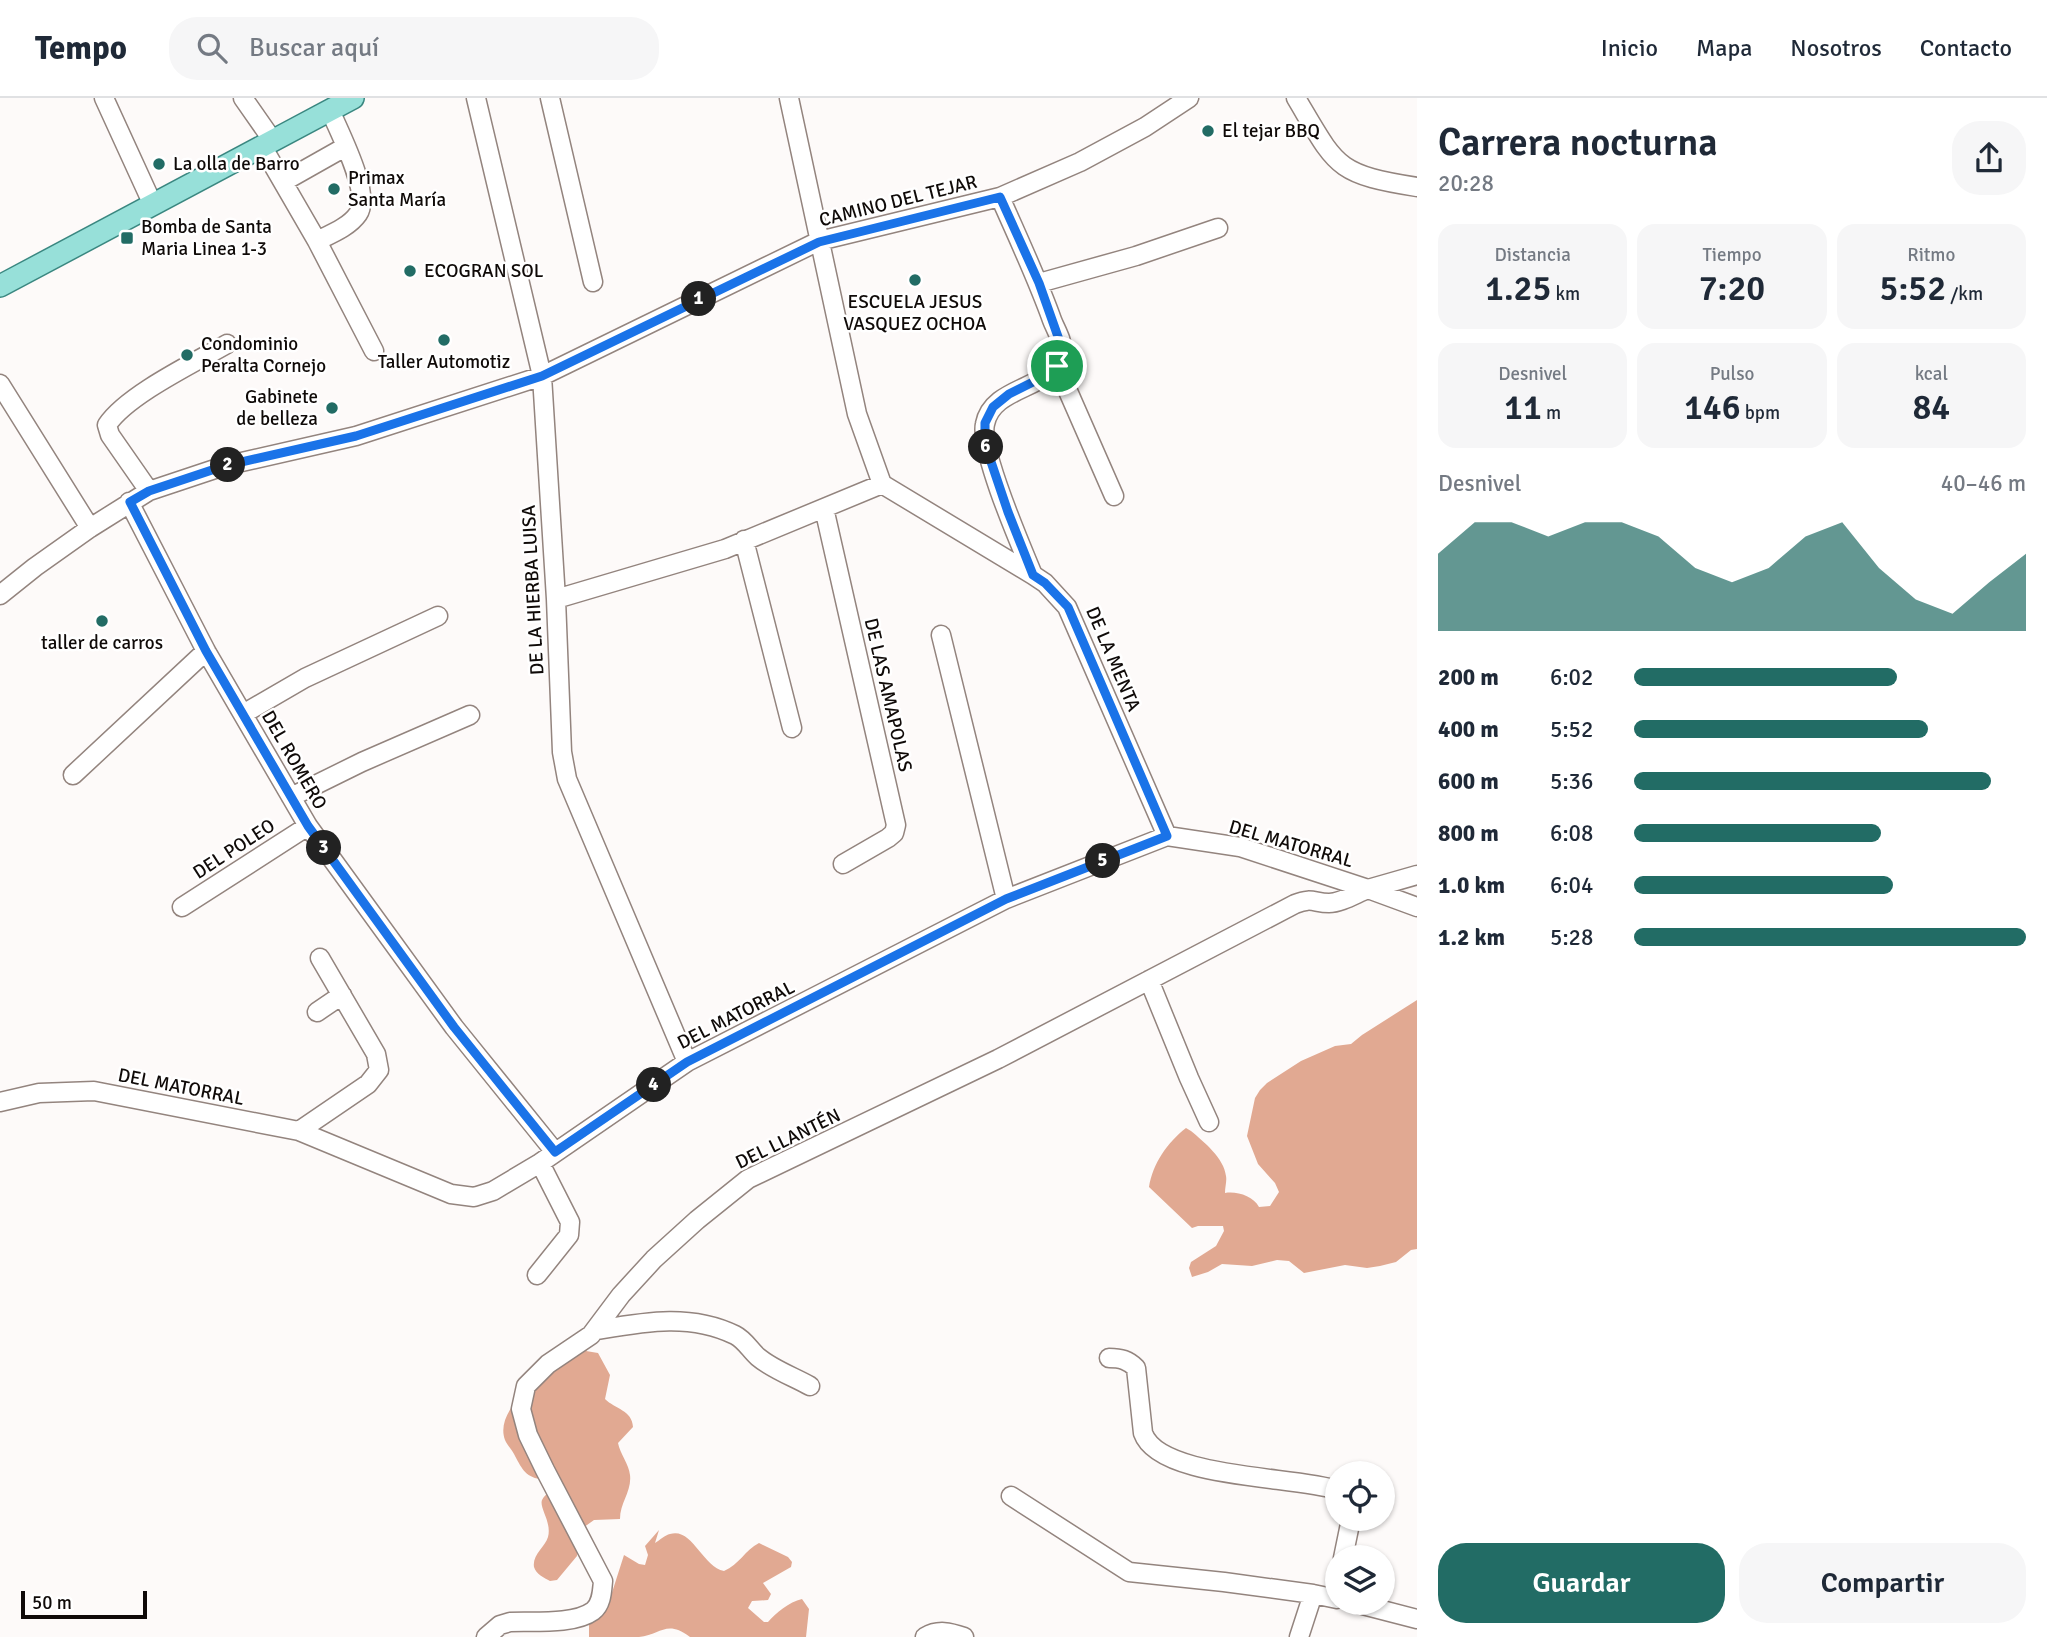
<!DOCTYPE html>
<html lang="es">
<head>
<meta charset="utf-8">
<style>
  body { margin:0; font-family:Signika,sans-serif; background:#f6f6f7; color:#1f2937; height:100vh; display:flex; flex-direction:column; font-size:26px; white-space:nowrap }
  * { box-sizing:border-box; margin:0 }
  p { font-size:23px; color:#747a83 }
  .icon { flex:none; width:38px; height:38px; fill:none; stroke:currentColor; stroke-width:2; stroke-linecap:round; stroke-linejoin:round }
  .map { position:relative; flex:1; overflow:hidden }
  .sheet { display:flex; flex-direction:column; background:#fff; width:630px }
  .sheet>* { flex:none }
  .controls { position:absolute; left:1325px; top:1363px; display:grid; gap:14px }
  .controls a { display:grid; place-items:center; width:70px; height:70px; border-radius:50%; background:#fff; box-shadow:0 2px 5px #0004; font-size:35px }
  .scale { position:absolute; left:21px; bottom:18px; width:126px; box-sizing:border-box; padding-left:7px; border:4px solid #0f0a08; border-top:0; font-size:19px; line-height:24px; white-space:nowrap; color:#0f0a08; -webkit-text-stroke:5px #fff; paint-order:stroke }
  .pin { position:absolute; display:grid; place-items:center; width:60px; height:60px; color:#fff; margin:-30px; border:4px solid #fff; border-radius:50%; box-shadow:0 2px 7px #0007 }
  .km { position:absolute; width:35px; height:35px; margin:-18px; border-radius:50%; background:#222; color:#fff; font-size:19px; line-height:35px; text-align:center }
  .round { display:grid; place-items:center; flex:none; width:74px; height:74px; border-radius:28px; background:#f6f6f7 }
  .summary { display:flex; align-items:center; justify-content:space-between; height:119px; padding:0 21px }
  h1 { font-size:38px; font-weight:600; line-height:52px }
  .stats { display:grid; grid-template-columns:repeat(3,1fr); gap:10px; height:119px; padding:7px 21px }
  .stats div { display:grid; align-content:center; border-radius:18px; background:#f6f6f7; text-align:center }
  .stats b { font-size:35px; font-weight:600 }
  .stats small { font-size:19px; font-weight:400 }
  .stats p { font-size:19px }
  .chart { height:196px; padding:14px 21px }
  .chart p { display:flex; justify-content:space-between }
  .chart svg { width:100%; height:126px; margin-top:7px; fill:#226c65; opacity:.7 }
  .cta { display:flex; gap:14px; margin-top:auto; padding:14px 21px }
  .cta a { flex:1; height:80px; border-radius:28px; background:#226c65; color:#fff; font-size:28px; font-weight:600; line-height:80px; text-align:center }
  .cta a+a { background:#f6f6f7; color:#1f2937 }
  ul { padding:0 21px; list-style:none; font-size:23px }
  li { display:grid; grid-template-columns:112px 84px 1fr; align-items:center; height:52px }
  li i { height:18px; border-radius:9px; background:#226c65 }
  header { display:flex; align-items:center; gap:42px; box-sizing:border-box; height:98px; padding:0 35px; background:#fff; border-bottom:2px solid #e0e1e3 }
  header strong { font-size:33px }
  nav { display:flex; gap:38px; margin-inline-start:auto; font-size:24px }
  .search { width:490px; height:63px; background:#f6f6f7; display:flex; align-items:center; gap:18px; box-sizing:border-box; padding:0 24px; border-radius:28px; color:#747a83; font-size:26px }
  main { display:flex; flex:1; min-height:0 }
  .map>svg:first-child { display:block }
  .forest { fill:#e1a992 }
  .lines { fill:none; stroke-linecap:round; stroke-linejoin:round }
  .minor-casing { stroke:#93847e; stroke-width:21 }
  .major-casing { stroke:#3a8780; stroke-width:24 }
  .minor { stroke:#fff; stroke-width:18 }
  .major { stroke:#97e0d9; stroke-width:21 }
  .route-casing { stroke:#fff; stroke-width:14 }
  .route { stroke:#1a73e8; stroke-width:9 }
  .poi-dot { fill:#226c65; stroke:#fff; stroke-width:2.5 }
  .labels { text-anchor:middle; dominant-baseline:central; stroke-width:5; stroke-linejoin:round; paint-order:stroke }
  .poi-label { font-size:19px; fill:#0f0a08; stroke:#fff; text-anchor:start }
  .street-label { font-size:19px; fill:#0f0a08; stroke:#fff }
</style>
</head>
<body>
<header>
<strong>Tempo</strong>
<div class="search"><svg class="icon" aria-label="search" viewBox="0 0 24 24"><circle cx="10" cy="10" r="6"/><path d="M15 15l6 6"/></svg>Buscar aquí</div>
<nav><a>Inicio</a><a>Mapa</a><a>Nosotros</a><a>Contacto</a></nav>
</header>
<main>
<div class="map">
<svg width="1417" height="1539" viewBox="0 0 1417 1539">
  <rect width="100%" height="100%" fill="#fdfaf9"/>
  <!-- forest -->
  <path class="forest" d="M1417 902V1151L1411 1152 1396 1164 1380 1168 1367 1170 1345 1167 1304 1175 1289 1163 1277 1162 1252 1168 1222 1166 1208 1174 1192 1179 1189 1170 1191 1164 1216 1148 1224 1133 1223 1128H1198L1192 1130 1149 1089C1153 1065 1167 1045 1186 1030L1191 1033C1204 1044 1224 1060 1226 1078 1227 1083 1225 1089 1225 1095 1237 1093 1253 1098 1259 1109L1270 1108 1279 1094 1275 1085 1258 1066 1247 1038 1255 1000 1260 992 1267 985 1301 963 1335 948 1351 946 1362 937Z
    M593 1245 586 1253 598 1255 610 1277 605 1301C615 1311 632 1312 633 1329L618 1345C620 1356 629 1366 630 1377 632 1393 620 1405 620 1421L594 1422 580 1432 577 1458 557 1482 550 1483C544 1480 536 1476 534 1469 532 1457 545 1449 548 1439 552 1424 539 1410 542 1402 544 1398 547 1396 549 1393L540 1381C525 1379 521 1369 514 1356 512 1352 507 1347 505 1342 491 1304 567 1262 593 1245Z
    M659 1432 655 1445C660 1442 665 1437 670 1436 692 1429 702 1468 724 1473 739 1467 745 1452 759 1445L788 1459 792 1464 791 1469 763 1485 771 1496 768 1502 752 1503 748 1510 764 1524H768C776 1515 789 1504 802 1501L809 1511 806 1539H690C666 1521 661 1537 639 1539 623 1539 606 1539 589 1539V1523L608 1507 624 1457 639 1466 645 1467 648 1457 645 1448Z"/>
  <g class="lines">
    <defs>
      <path id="minor" d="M104 0 153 107
        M243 0 273 43
        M476 0 542 278 556 501 562 654 567 681 687 964
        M550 0 593 184
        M789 0 857 316 882 386 1033 477 1045 485 1067 509 1167 738
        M1296 0C1337 69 1335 76 1417 89
        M262 48 317 143C331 136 349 129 358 116 372 96 339 34 330 12
        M283 84 345 49
        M1000 99C1018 140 1037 180 1052 222 1055 230 1063 243 1062 252 1058 293 993 285 985 326 979 352 1021 448 1033 477
        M317 143 374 253
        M1039 185 1136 158 1218 130
        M1057 268 1114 398
        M0 286 90 430
        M149 393 110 337 107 327C127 297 194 265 227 246
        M129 404 206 553 308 728 454 929 555 1054
        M824 410 896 727 894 735 888 740 843 766
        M744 442 792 630
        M0 497 35 469 90 430 149 393 224 368 356 338 542 278 819 143 1000 99 1080 64 1145 29 1189 0
        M556 501 725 451 882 386
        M941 537 1006 801
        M243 616 305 580 438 518
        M73 677 206 553
        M291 699 362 664 470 617
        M182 809 308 728
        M1149 882 1189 980 1209 1024
        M317 914 342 897
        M0 1004 39 995 94 993 299 1033 451 1096 474 1099 493 1093 540 1065 687 964 1006 801 1167 738 1240 749 1368 791 1417 777
        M299 1033 368 986 379 972 376 956 320 860
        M537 1177 569 1137 570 1124 540 1065
        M597 1232C644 1224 690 1215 735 1237 745 1242 750 1252 758 1259 772 1271 794 1279 810 1288
        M1109 1260C1121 1260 1128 1262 1136 1270L1143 1335C1159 1381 1296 1378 1337 1392
        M1011 1398 1129 1474 1224 1484 1313 1496
        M1343 1460 1351 1421
        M1355 1505 1417 1521
        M486 1539 500 1527 510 1524C533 1523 574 1527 593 1513 602 1506 602 1493 603 1483L545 1372 528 1337 521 1311 526 1288 548 1266 591 1237 621 1197 654 1161 697 1122 748 1081 998 961 1295 806C1312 799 1314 805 1329 805 1341 805 1357 795 1368 791L1417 809
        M925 1539C938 1531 950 1534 964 1539
        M1299 1539 1313 1496 1337 1501"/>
      <path id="major" d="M0 188 353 0"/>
    </defs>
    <!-- minor casing -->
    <use href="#minor" class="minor-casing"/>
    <!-- major casing -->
    <use href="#major" class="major-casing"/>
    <!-- minor -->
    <use href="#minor" class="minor"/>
    <!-- major -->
    <use href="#major" class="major"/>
  </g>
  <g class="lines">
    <defs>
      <path id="route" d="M1000 99 1039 185 1062 250 1057 268 1041 280 1009 296 993 309 985 325V346L1008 414 1033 477 1045 485 1068 509 1167 738 1006 801 687 964 555 1054 454 929 308 728 206 553 130 404 149 393 224 368 356 338 542 278 819 144Z"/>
    </defs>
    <!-- route casing -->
    <use href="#route" class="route-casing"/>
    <!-- route -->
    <use href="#route" class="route"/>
  </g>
  <!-- markers -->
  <g class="poi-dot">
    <circle cx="1208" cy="33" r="7"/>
    <circle cx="159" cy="66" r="7"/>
    <circle cx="334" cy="91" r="7"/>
    <rect x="120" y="133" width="14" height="14" rx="3.5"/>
    <circle cx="410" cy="173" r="7"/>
    <circle cx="915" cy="182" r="7"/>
    <circle cx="444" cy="242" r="7"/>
    <circle cx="187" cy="257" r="7"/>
    <circle cx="332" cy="310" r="7"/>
    <circle cx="102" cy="523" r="7"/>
  </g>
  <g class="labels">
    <!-- poi labels -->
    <g class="poi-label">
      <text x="1222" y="33">El tejar BBQ</text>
      <text x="173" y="66">La olla de Barro</text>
      <text x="348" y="80">Primax<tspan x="348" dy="22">Santa María</tspan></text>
      <text x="141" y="129">Bomba de Santa<tspan x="141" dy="22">Maria Linea 1-3</tspan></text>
      <text x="424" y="173">ECOGRAN SOL</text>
      <text x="915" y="204" text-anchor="middle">ESCUELA JESUS<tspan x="915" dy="22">VASQUEZ OCHOA</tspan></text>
      <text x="201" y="246">Condominio<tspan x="201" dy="22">Peralta Cornejo</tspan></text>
      <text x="444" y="264" text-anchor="middle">Taller Automotiz</text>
      <text x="318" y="299" text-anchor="end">Gabinete<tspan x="318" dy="22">de belleza</tspan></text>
      <text x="102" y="545" text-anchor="middle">taller de carros</text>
    </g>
    <!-- street labels -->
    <g class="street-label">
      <text transform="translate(898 103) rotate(-14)">CAMINO DEL TEJAR</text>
      <text transform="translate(533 492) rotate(-93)">DE LA HIERBA LUISA</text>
      <text transform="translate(1113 561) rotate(67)">DE LA MENTA</text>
      <text transform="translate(888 597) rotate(77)">DE LAS AMAPOLAS</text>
      <text transform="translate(294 662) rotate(60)">DEL ROMERO</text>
      <text transform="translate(1291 746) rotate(16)">DEL MATORRAL</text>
      <text transform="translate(234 751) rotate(-33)">DEL POLEO</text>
      <text transform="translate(736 917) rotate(-27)">DEL MATORRAL</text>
      <text transform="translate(181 989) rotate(11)">DEL MATORRAL</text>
      <text transform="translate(788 1041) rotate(-26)">DEL LLANTÉN</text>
    </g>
  </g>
</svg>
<div class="controls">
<a><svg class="icon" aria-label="locate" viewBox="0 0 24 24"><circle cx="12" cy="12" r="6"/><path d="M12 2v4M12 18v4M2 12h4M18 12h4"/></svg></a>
<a><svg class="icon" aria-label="layers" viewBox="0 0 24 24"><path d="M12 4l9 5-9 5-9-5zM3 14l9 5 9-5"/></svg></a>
</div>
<div class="scale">50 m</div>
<div class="pin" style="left:1057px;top:268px;background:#1e9e55"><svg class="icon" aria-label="arrive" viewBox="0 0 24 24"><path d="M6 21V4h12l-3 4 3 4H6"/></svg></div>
<b class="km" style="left:699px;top:201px">1</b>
<b class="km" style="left:228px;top:367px">2</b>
<b class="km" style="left:324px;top:750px">3</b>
<b class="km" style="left:654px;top:987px">4</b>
<b class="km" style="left:1103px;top:763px">5</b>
<b class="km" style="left:986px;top:349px">6</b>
</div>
<section class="sheet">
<div class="summary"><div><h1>Carrera nocturna</h1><p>20:28</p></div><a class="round"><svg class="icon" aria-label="share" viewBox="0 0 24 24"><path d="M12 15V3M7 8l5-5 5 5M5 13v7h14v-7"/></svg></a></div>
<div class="stats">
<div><p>Distancia</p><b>1.25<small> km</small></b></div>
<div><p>Tiempo</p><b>7:20</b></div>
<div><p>Ritmo</p><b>5:52<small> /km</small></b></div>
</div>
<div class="stats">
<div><p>Desnivel</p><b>11<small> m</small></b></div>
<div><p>Pulso</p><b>146<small> bpm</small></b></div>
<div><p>kcal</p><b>84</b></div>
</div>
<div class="chart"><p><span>Desnivel</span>40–46 m</p>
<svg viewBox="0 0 160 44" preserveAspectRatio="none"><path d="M0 44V17L10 6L20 6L30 11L40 6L50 6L60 11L70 22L80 27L90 22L100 11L110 6L120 22L130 33L140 38L150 27L160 17V44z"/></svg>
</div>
<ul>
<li><b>200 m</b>6:02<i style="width:67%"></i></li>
<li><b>400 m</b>5:52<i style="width:75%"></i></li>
<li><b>600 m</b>5:36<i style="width:91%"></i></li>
<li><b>800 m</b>6:08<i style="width:63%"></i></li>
<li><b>1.0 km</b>6:04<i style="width:66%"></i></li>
<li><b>1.2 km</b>5:28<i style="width:100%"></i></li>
</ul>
<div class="cta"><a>Guardar</a><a>Compartir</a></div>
</section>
</main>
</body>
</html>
